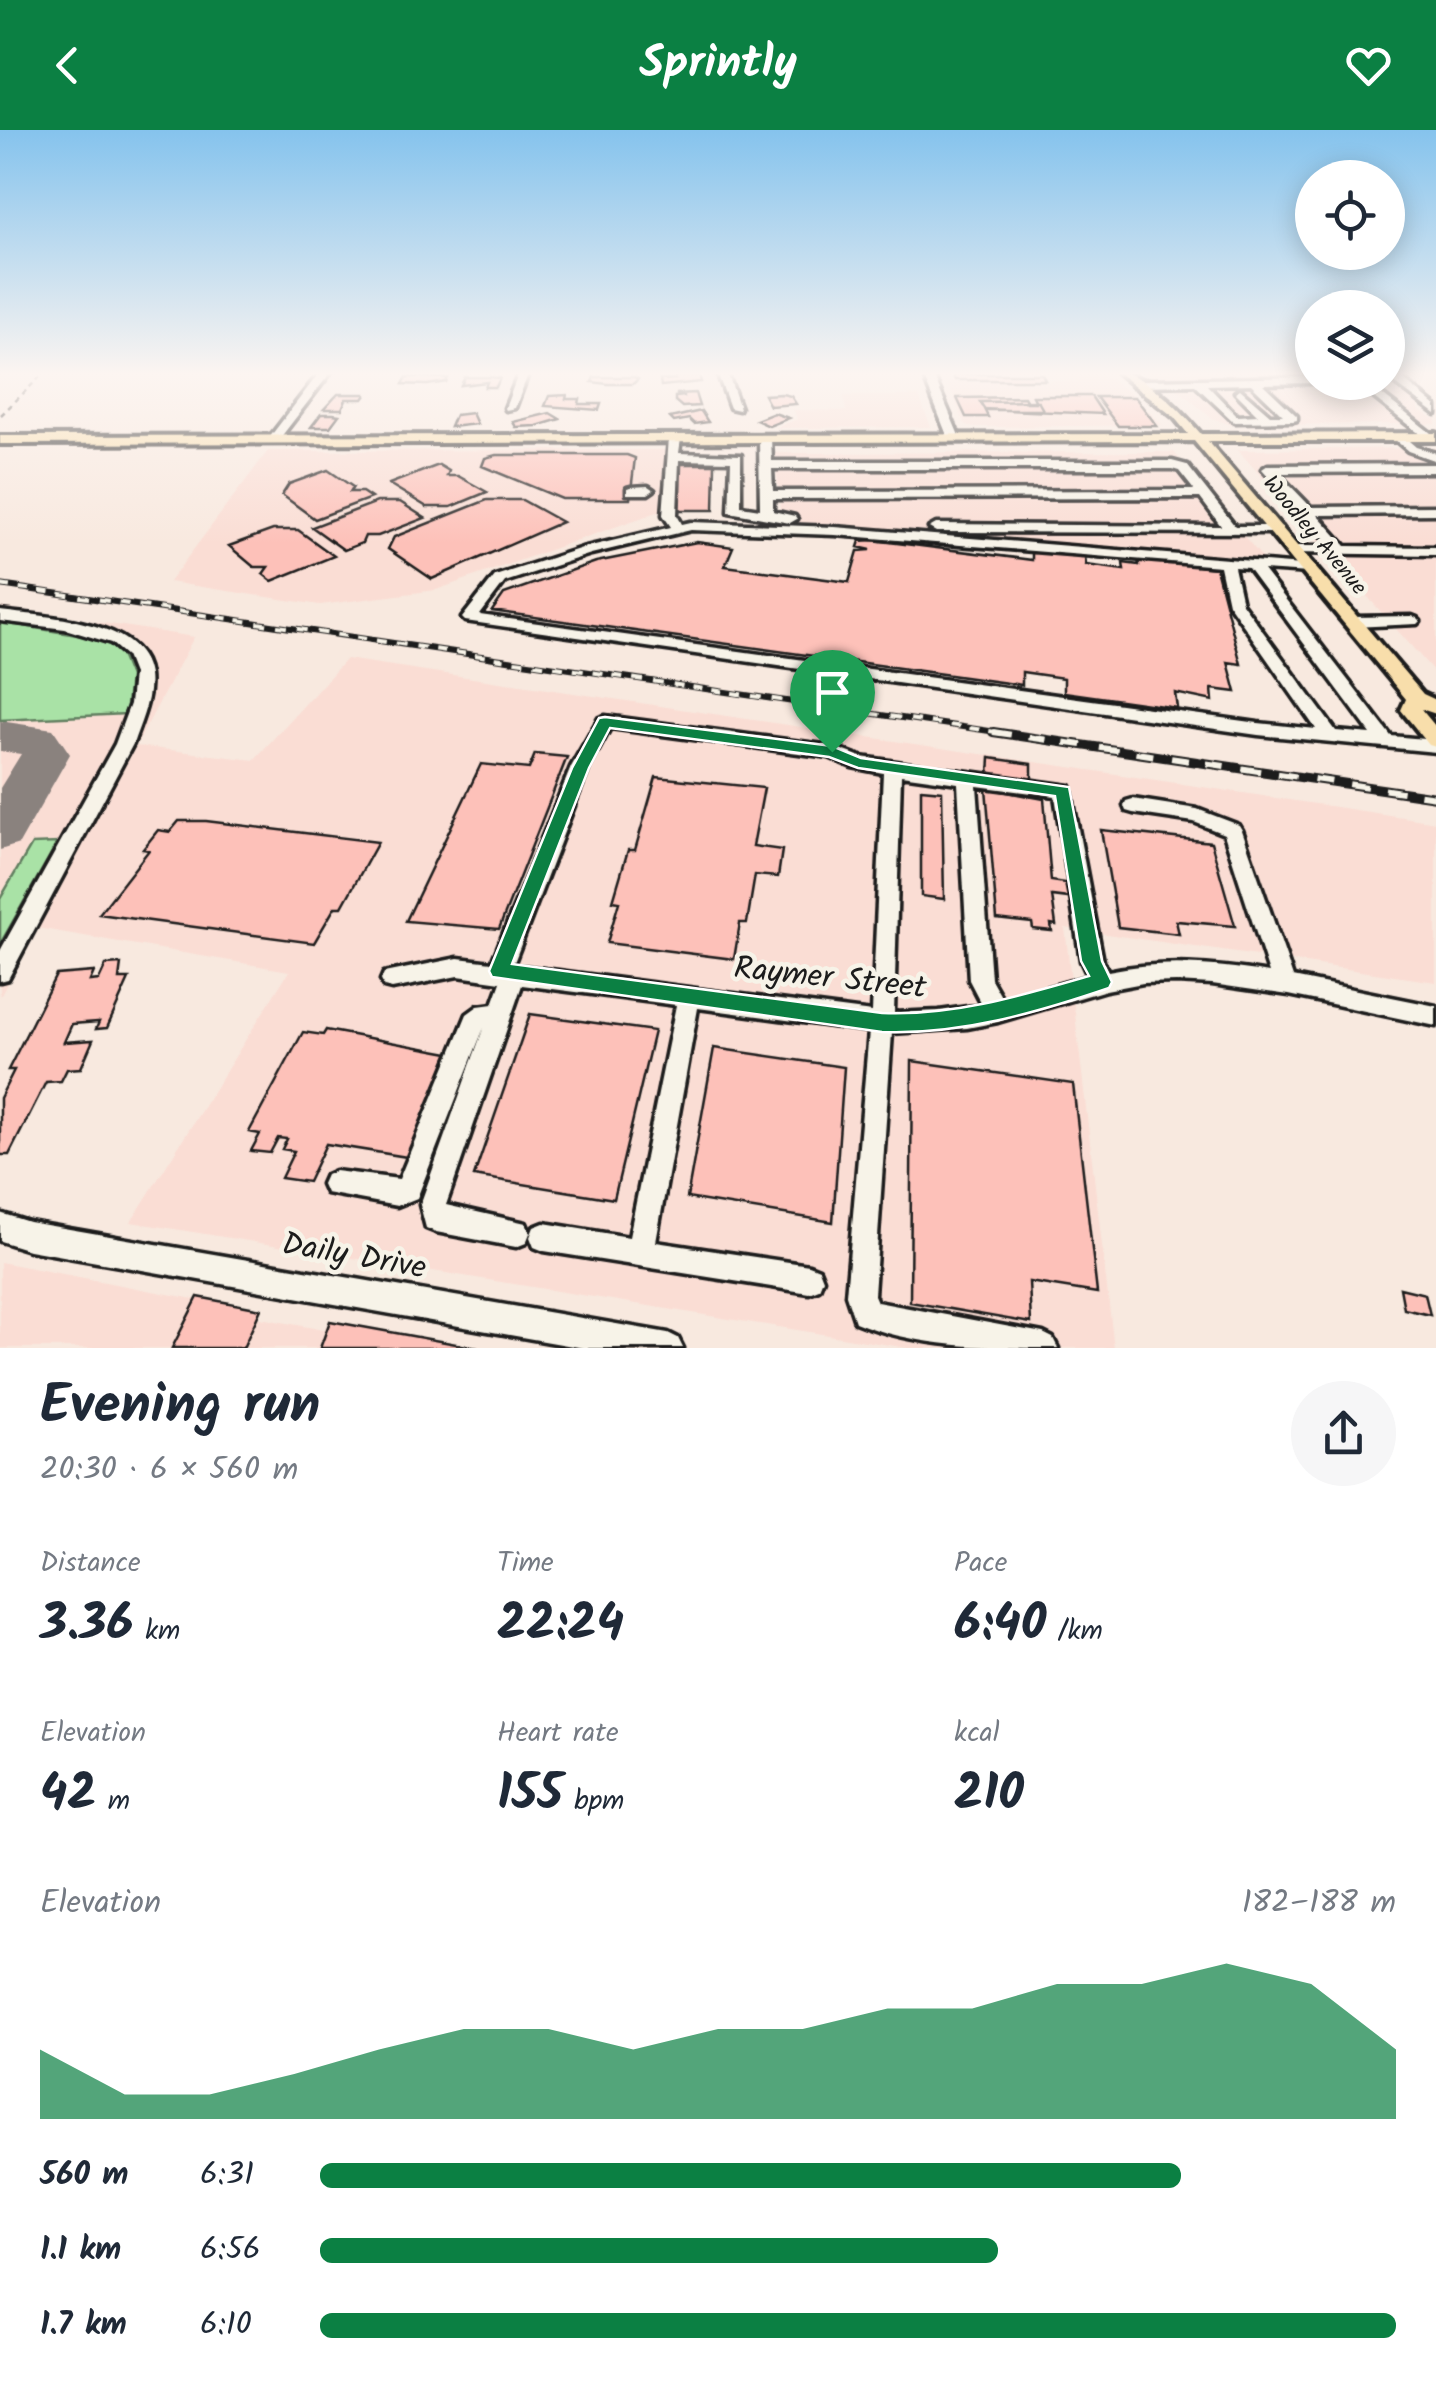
<!DOCTYPE html>
<html lang="en">
<head>
<meta charset="utf-8">
<style>
  body { margin:0; font-family:Kalam,sans-serif; background:#f6f6f7; color:#1f2937; height:100vh; display:flex; flex-direction:column; font-size:38px; white-space:nowrap }
  * { box-sizing:border-box; margin:0 }
  p { font-size:32px; color:#747a83 }
  .icon { flex:none; width:55px; height:55px; fill:none; stroke:currentColor; stroke-width:2; stroke-linecap:round; stroke-linejoin:round }
  .map { position:relative; height:1218px; overflow:hidden }
  .panel { display:flex; flex-direction:column; background:#fff; flex:1 }
  .panel>* { flex:none }
  .tools { position:absolute; left:1295px; top:30px; display:grid; gap:20px }
  .tools a { display:grid; place-items:center; width:110px; height:110px; border-radius:50%; background:#fff; box-shadow:0 5px 25px #0003; font-size:50px }
  .pin { position:absolute; display:grid; place-items:center; width:85px; height:85px; color:#fff; margin:-102px -42px; border-radius:50% 50% 50% 0; rotate:-45deg; box-shadow:0 0 10px #0007 }
  .pin .icon { rotate:45deg }
  .round { display:grid; place-items:center; flex:none; width:105px; height:105px; border-radius:52px; background:#f6f6f7 }
  .summary { display:flex; align-items:center; justify-content:space-between; height:170px; padding:0 40px }
  h1 { font-size:55px; font-weight:600; line-height:75px }
  .metrics { display:grid; grid-template-columns:repeat(3,1fr); gap:15px; height:170px; padding:10px 40px }
  .metrics div { display:grid; align-content:center }
  .metrics b { font-size:50px; font-weight:600 }
  .metrics small { font-size:28px; font-weight:400 }
  .metrics p { font-size:28px }
  .chart { height:280px; padding:20px 40px }
  .chart p { display:flex; justify-content:space-between }
  .chart svg { width:100%; height:180px; margin-top:10px; fill:#0b8043; opacity:.7 }
  ul { padding:0 40px; list-style:none; font-size:32px }
  li { display:grid; grid-template-columns:160px 120px 1fr; align-items:center; height:75px }
  li i { height:25px; border-radius:12px; background:#0b8043 }
  header { display:flex; justify-content:space-between; align-items:center; height:130px; padding:0 40px; background:#0b8043; color:#fff; font-size:45px; font-weight:600 }
  .map>svg:first-child { display:block }
  .built { fill:#faddd4 }
  .green { fill:#a9e2a6; stroke:#627f61; stroke-width:2.5 }
  .lines { fill:none; stroke-linecap:round; stroke-linejoin:round }
  .taxiway { fill:#8a827e; fill-rule:evenodd }
  .building { fill:#fdc1b9; stroke:#1c1c1c; stroke-width:2.5 }
  .minor-casing { stroke:#1c1c1c; stroke-width:7 }
  .major-casing { stroke:#1c1c1c; stroke-width:8 }
  .path { stroke:#1c1c1c; stroke-width:2.5; stroke-dasharray:5 5; stroke-linecap:butt }
  .minor { fill:#f7f3e8; fill-rule:evenodd }
  .major { fill:#f8deab; fill-rule:evenodd }
  .rail-far1-casing { stroke:#1c1c1c; stroke-width:6 }
  .rail-casing { stroke:#1c1c1c; stroke-width:10 }
  .rail-far1 { stroke:#f7f3e8; stroke-width:4; stroke-dasharray:10; stroke-linecap:butt }
  .rail { stroke:#f7f3e8; stroke-width:6; stroke-dasharray:18; stroke-linecap:butt }
  .route { fill:#0b8043; stroke:#fff; stroke-width:2.5; fill-rule:evenodd }
  .labels { text-anchor:middle; dominant-baseline:central; stroke-width:9; stroke-linejoin:round; paint-order:stroke }
  .far-street-label { font-size:22px; fill:#1c1c1c; stroke:#f7f3e8 }
  .near-street-label { font-size:32px; fill:#1c1c1c; stroke:#f7f3e8 }
</style>
</head>
<body>
<header><svg class="icon" aria-label="back" viewBox="0 0 24 24"><path d="M15 5l-7 7 7 7"/></svg>Sprintly<svg class="icon" aria-label="heart" viewBox="0 0 24 24"><path d="M12 20l-8-8c-3-5 5-10 8-4 3-6 11-1 8 4z"/></svg></header>
<div class="map">
<svg width="1436" height="1218" viewBox="0 0 1436 1218">
  <rect width="100%" height="100%" fill="#f8e9df"/>
  <filter id="ink" filterUnits="userSpaceOnUse"><feTurbulence type="fractalNoise" baseFrequency=".01" numOctaves="2"/><feDisplacementMap in="SourceGraphic" scale="20" xChannelSelector="R" yChannelSelector="G"/><feConvolveMatrix kernelMatrix="1 2 1 2 8 2 1 2 1" color-interpolation-filters="sRGB"/></filter>
  <g filter="url(#ink)">
    <!-- built -->
    <path class="built" d="M1075 242H1099L1133 265 1162 295 970 297 964 293 947 251H1080Z
      M1150 242H1312V252H1388V249L1418 273V280L1436 289V294L1231 295 1212 288 1182 263Z
      M843 266H919L931 297 775 298 797 289 794 280 846 281Z
      M1436 318V544L1238 320Z
      M665 320 663 380 436 460 320 475 169 452 268 321Z
      M1174 322 1264 430 781 392 775 323Z
      M0 477 194 507 136 616 254 630 346 529 1436 692V852L1065 798 1114 1218H908L131 1092 289 841 37 798 0 867Z
      M0 1132 257 1181 255 1187 324 1200 327 1194 455 1218H0Z"/>
    <!-- green -->
    <path class="green" d="M0 492 89 507 118 518 130 547 126 584 0 590Z
      M57 713 0 814V769L32 714Z"/>
    <g class="lines">
      <!-- taxiway -->
      <path class="taxiway" d="M0 591 53 599 70 624 19 714 0 720V658L21 624 0 621Z"/>
    </g>
    <!-- building -->
    <path class="building" d="M699 244 701 252 661 256 660 250 675 249 674 246Z
      M952 244H1042L1045 250H955Z
      M407 247H426L448 248 446 252 427 255 403 254Z
      M465 247H490L500 248 496 257H485L487 252 461 255Z
      M594 247H634L638 249 633 254H608L592 252Z
      M695 263 699 276 682 277 675 271V267L685 266 676 264Z
      M338 264H365L366 265 363 269H346L342 279H324Z
      M782 264 791 266 796 274 770 276 764 265Z
      M567 265 566 269H580L579 274H601L599 280 545 276 549 266Z
      M1033 266H1091L1103 284 984 279 988 287H966L957 268 1024 267 1027 272H1036Z
      M1096 267H1135L1157 296H1118Z
      M1038 271 1043 280H985L980 272Z
      M701 281 708 292 694 294 689 289 674 292 670 288Z
      M472 283 477 294 450 297 455 285Z
      M550 283 560 289 537 296 516 297 513 292Z
      M774 283 789 288 769 296 756 290Z
      M321 284H333L339 285 330 297H311Z
      M496 325H627L635 328 630 369H562L482 336 485 328Z
      M680 334H715L714 380H677Z
      M439 335 449 341 447 346H458L487 362 451 377H427L389 354Z
      M328 340 353 357 350 362H362L371 368 315 389 282 365 289 354Z
      M487 370H522L562 392 432 449 388 419 394 407Z
      M377 372H400L425 388 378 406H365L362 413 344 420 312 397Z
      M273 400H298L334 426 272 451 263 444 268 437H254L229 416Z
      M873 410 1032 430V419L1085 425 1086 435 1124 440 1123 433 1139 435 1138 429 1216 438 1241 534 1228 532 1236 562 1212 559 1213 571 1175 563 1177 578 1064 562V548L1022 542V555L492 481 504 464 596 432 697 412 733 417 725 436 849 452 858 421 871 420 858 417 860 411Z
      M535 624 567 627 499 799 406 791 481 634 529 639Z
      M990 628 1032 634V651L989 644Z
      M656 647 764 658 753 716 782 720 778 747 755 745 747 793H740L734 829 607 813 619 772 613 771 628 720H635Z
      M986 658 1044 669 1051 751 1065 753 1068 768 1052 766 1056 795 1051 794 1052 801 1033 799 1032 793 997 789Z
      M921 659 942 661 944 769 921 766Z
      M179 691H206L378 712 342 777H335L314 813 99 784 149 720 143 719 158 700 170 702Z
      M1101 700 1211 712 1235 796 1176 791 1179 804 1118 797Z
      M121 834 119 849H129L107 898 96 899 99 892 72 894 64 912 93 910 81 938 67 939 61 951 46 952 9 1025H0V968L14 940H8L56 845 94 842 90 851 99 850 106 835Z
      M530 884 654 901 614 1069 474 1046Z
      M326 900 449 923 407 1027 326 1014 308 1052 281 1048 294 1021 282 1019 287 1009 278 1008 270 1023 251 1021 260 1004 249 1002 303 902 323 905Z
      M714 918 844 937 833 1092 687 1068Z
      M912 931 1073 954 1097 1163 1029 1152 1031 1193 910 1172Z
      M1400 1158 1425 1164 1430 1185 1404 1179Z
      M198 1167 261 1179 243 1218H172Z
      M330 1191 478 1218H320Z"/>
    <g class="lines">
      <defs>
        <path id="minor" d="M320 242H331L277 312H269V308Z
          M519 242H529L515 278 506 280 505 278Z
          M717 242H727L740 278 739 280 730 278Z
          M922 242H932L960 308 958 310 948 308Z
          M1388 242H1394L1436 276V284L1388 248Z
          M1312 247 1314 252 1312 253 1263 254 1297 286V290L1293 291 1234 292 1195 255 1141 256 1136 253 1141 250ZM1251 254 1283 285H1270L1240 259 1235 262 1258 285 1237 286 1207 255Z
          M1354 252H1366L1436 307 1426 309Z
          M675 305 681 308 679 323 741 325V376L760 379 759 308 765 305 771 308 772 331H1172L1187 335 1235 396H1277L1282 397V403L936 402 929 398 936 394 1221 396 1200 368 773 369V381L795 386 797 389 790 393 729 382 731 331 679 330 677 385 682 394 691 392 835 397 1314 436V442L1309 443 1263 440 1391 606 1436 610V622L1258 605 465 491 462 488 495 446 582 418 671 397 663 385 669 308ZM772 339H1172L1179 341 1194 360 773 361ZM691 400 835 405 1220 436 1228 473 1316 599 1258 593 480 485 505 452 591 424ZM1234 437 1248 438 1371 604 1336 601 1242 473Z
          M1394 305H1402L1416 317 1436 323V331L1408 321 1394 309Z
          M1436 334V342L1278 343 1311 377 1436 376V384L1318 385 1346 416 1436 417V425L1288 423 1286 420 1293 416H1331L1262 339 1268 335Z
          M631 357 648 356 654 360 648 364H627V358Z
          M0 481C43 487 142 488 149 545 152 569 140 593 133 614L8 849 0 851V821L115 614 130 574 133 544 126 526 111 513 65 499 0 491Z
          M1412 486 1417 488 1420 491 1417 494 1353 497 1345 492 1353 487Z
          M605 586 832 616 861 627 1070 656 1103 831 1108 841C1162 830 1215 834 1269 843L1224 704 1194 692 1133 683 1126 681 1124 676 1126 671 1133 669 1197 679 1239 695 1242 700 1293 847 1436 876V896L1289 865 1212 854 1176 852 1143 853 1106 860 998 892 967 898 892 903 874 1165 877 1172 1043 1203 1053 1208 1058 1218C989 1218 919 1218 855 1192L846 1165 869 901 698 878 656 1112 809 1135 819 1139 823 1149 819 1159 809 1163 544 1121 534 1117 530 1107 534 1097 544 1093 629 1107 676 875 522 855 446 1075 526 1093 530 1103 526 1113 516 1117 436 1102 426 1098 420 1075 484 897 417 1068 397 1076 326 1063 322 1054 326 1045 335 1041 399 1049 467 884 478 876 493 874 501 852 458 846 392 859 384 857 381 850 384 843 458 828 492 832 571 637 599 588ZM610 598 829 627 852 637 883 643 872 882 513 835 589 637ZM901 645 958 653 969 850 982 875 939 881 894 883ZM977 656 1055 666 1081 831 1088 846 1003 870 991 849Z
          M0 1083 29 1092 668 1203 678 1208 683 1218H584L29 1120 0 1111Z"/>
        <path id="major" d="M1117 242C1145 242 1183 283 1201 304L1436 303V311H1208L1423 564 1436 570V584L1421 579 1436 597V617L1429 615 1401 580 1406 569 1194 311 0 314V306L1188 304 1174 287Z"/>
      </defs>
      <!-- minor casing -->
      <use href="#minor" class="minor-casing"/>
      <!-- major casing -->
      <use href="#major" class="major-casing"/>
      <!-- path -->
      <path class="path" d="M1 285 45 242"/>
      <!-- minor -->
      <use href="#minor" class="minor"/>
      <!-- major -->
      <use href="#major" class="major"/>
      <defs>
        <path id="rail-far1" d="M0 455 1010 604"/>
        <path id="rail" d="M993 602 1436 667"/>
      </defs>
      <!-- rail-far1 casing -->
      <use href="#rail-far1" class="rail-far1-casing"/>
      <!-- rail casing -->
      <use href="#rail" class="rail-casing"/>
      <!-- rail-far1 -->
      <use href="#rail-far1" class="rail-far1"/>
      <!-- rail -->
      <use href="#rail" class="rail"/>
    </g>
  </g>
  <!-- sky -->
  <linearGradient id="sky" x2="0" y2="1"><stop stop-color="#85c3ed"/><stop offset="0.59" stop-color="#fcf5f1"/><stop offset="1" stop-color="#fcf5f1" stop-opacity="0"/></linearGradient>
  <rect width="1436" height="413" fill="url(#sky)"/>
  <!-- route -->
  <path class="route" d="M605 587 832 616 861 628 1069 657 1102 831 1112 852 1109 858C1036 883 959 905 882 902L492 847 489 841 572 638 599 588ZM610 598 829 627 858 638 1055 666 1081 831 1089 846C1020 866 954 886 882 883L512 834 589 638Z"/>
  <g class="labels">
    <!-- far-street labels -->
    <g class="far-street-label">
      <text transform="translate(1314 406) rotate(50)">Woodley Avenue</text>
    </g>
    <!-- near-street labels -->
    <g class="near-street-label">
      <text transform="translate(830 849) rotate(6)">Raymer Street</text>
      <text transform="translate(354 1127) rotate(10)">Daily Drive</text>
    </g>
  </g>
</svg>
<div class="tools">
<a><svg class="icon" aria-label="locate" viewBox="0 0 24 24"><circle cx="12" cy="12" r="6"/><path d="M12 2v4M12 18v4M2 12h4M18 12h4"/></svg></a>
<a><svg class="icon" aria-label="layers" viewBox="0 0 24 24"><path d="M12 4l9 5-9 5-9-5zM3 14l9 5 9-5"/></svg></a>
</div>
<div class="pin" style="left:832px;top:622px;background:#1e9e55"><svg class="icon" aria-label="arrive" viewBox="0 0 24 24"><path d="M6 21V4h12l-3 4 3 4H6"/></svg></div>
</div>
<section class="panel">
<div class="summary"><div><h1>Evening run</h1><p>20:30 · 6 × 560 m</p></div><a class="round"><svg class="icon" aria-label="share" viewBox="0 0 24 24"><path d="M12 15V3M7 8l5-5 5 5M5 13v7h14v-7"/></svg></a></div>
<div class="metrics">
<div><p>Distance</p><b>3.36<small> km</small></b></div>
<div><p>Time</p><b>22:24</b></div>
<div><p>Pace</p><b>6:40<small> /km</small></b></div>
</div>
<div class="metrics">
<div><p>Elevation</p><b>42<small> m</small></b></div>
<div><p>Heart rate</p><b>155<small> bpm</small></b></div>
<div><p>kcal</p><b>210</b></div>
</div>
<div class="chart"><p><span>Elevation</span>182–188 m</p>
<svg viewBox="0 0 160 44" preserveAspectRatio="none"><path d="M0 44V27L10 38L20 38L30 33L40 27L50 22L60 22L70 27L80 22L90 22L100 17L110 17L120 11L130 11L140 6L150 11L160 27V44z"/></svg>
</div>
<ul>
<li><b>560 m</b>6:31<i style="width:80%"></i></li>
<li><b>1.1 km</b>6:56<i style="width:63%"></i></li>
<li><b>1.7 km</b>6:10<i style="width:100%"></i></li>
</ul>
</section>
</body>
</html>
